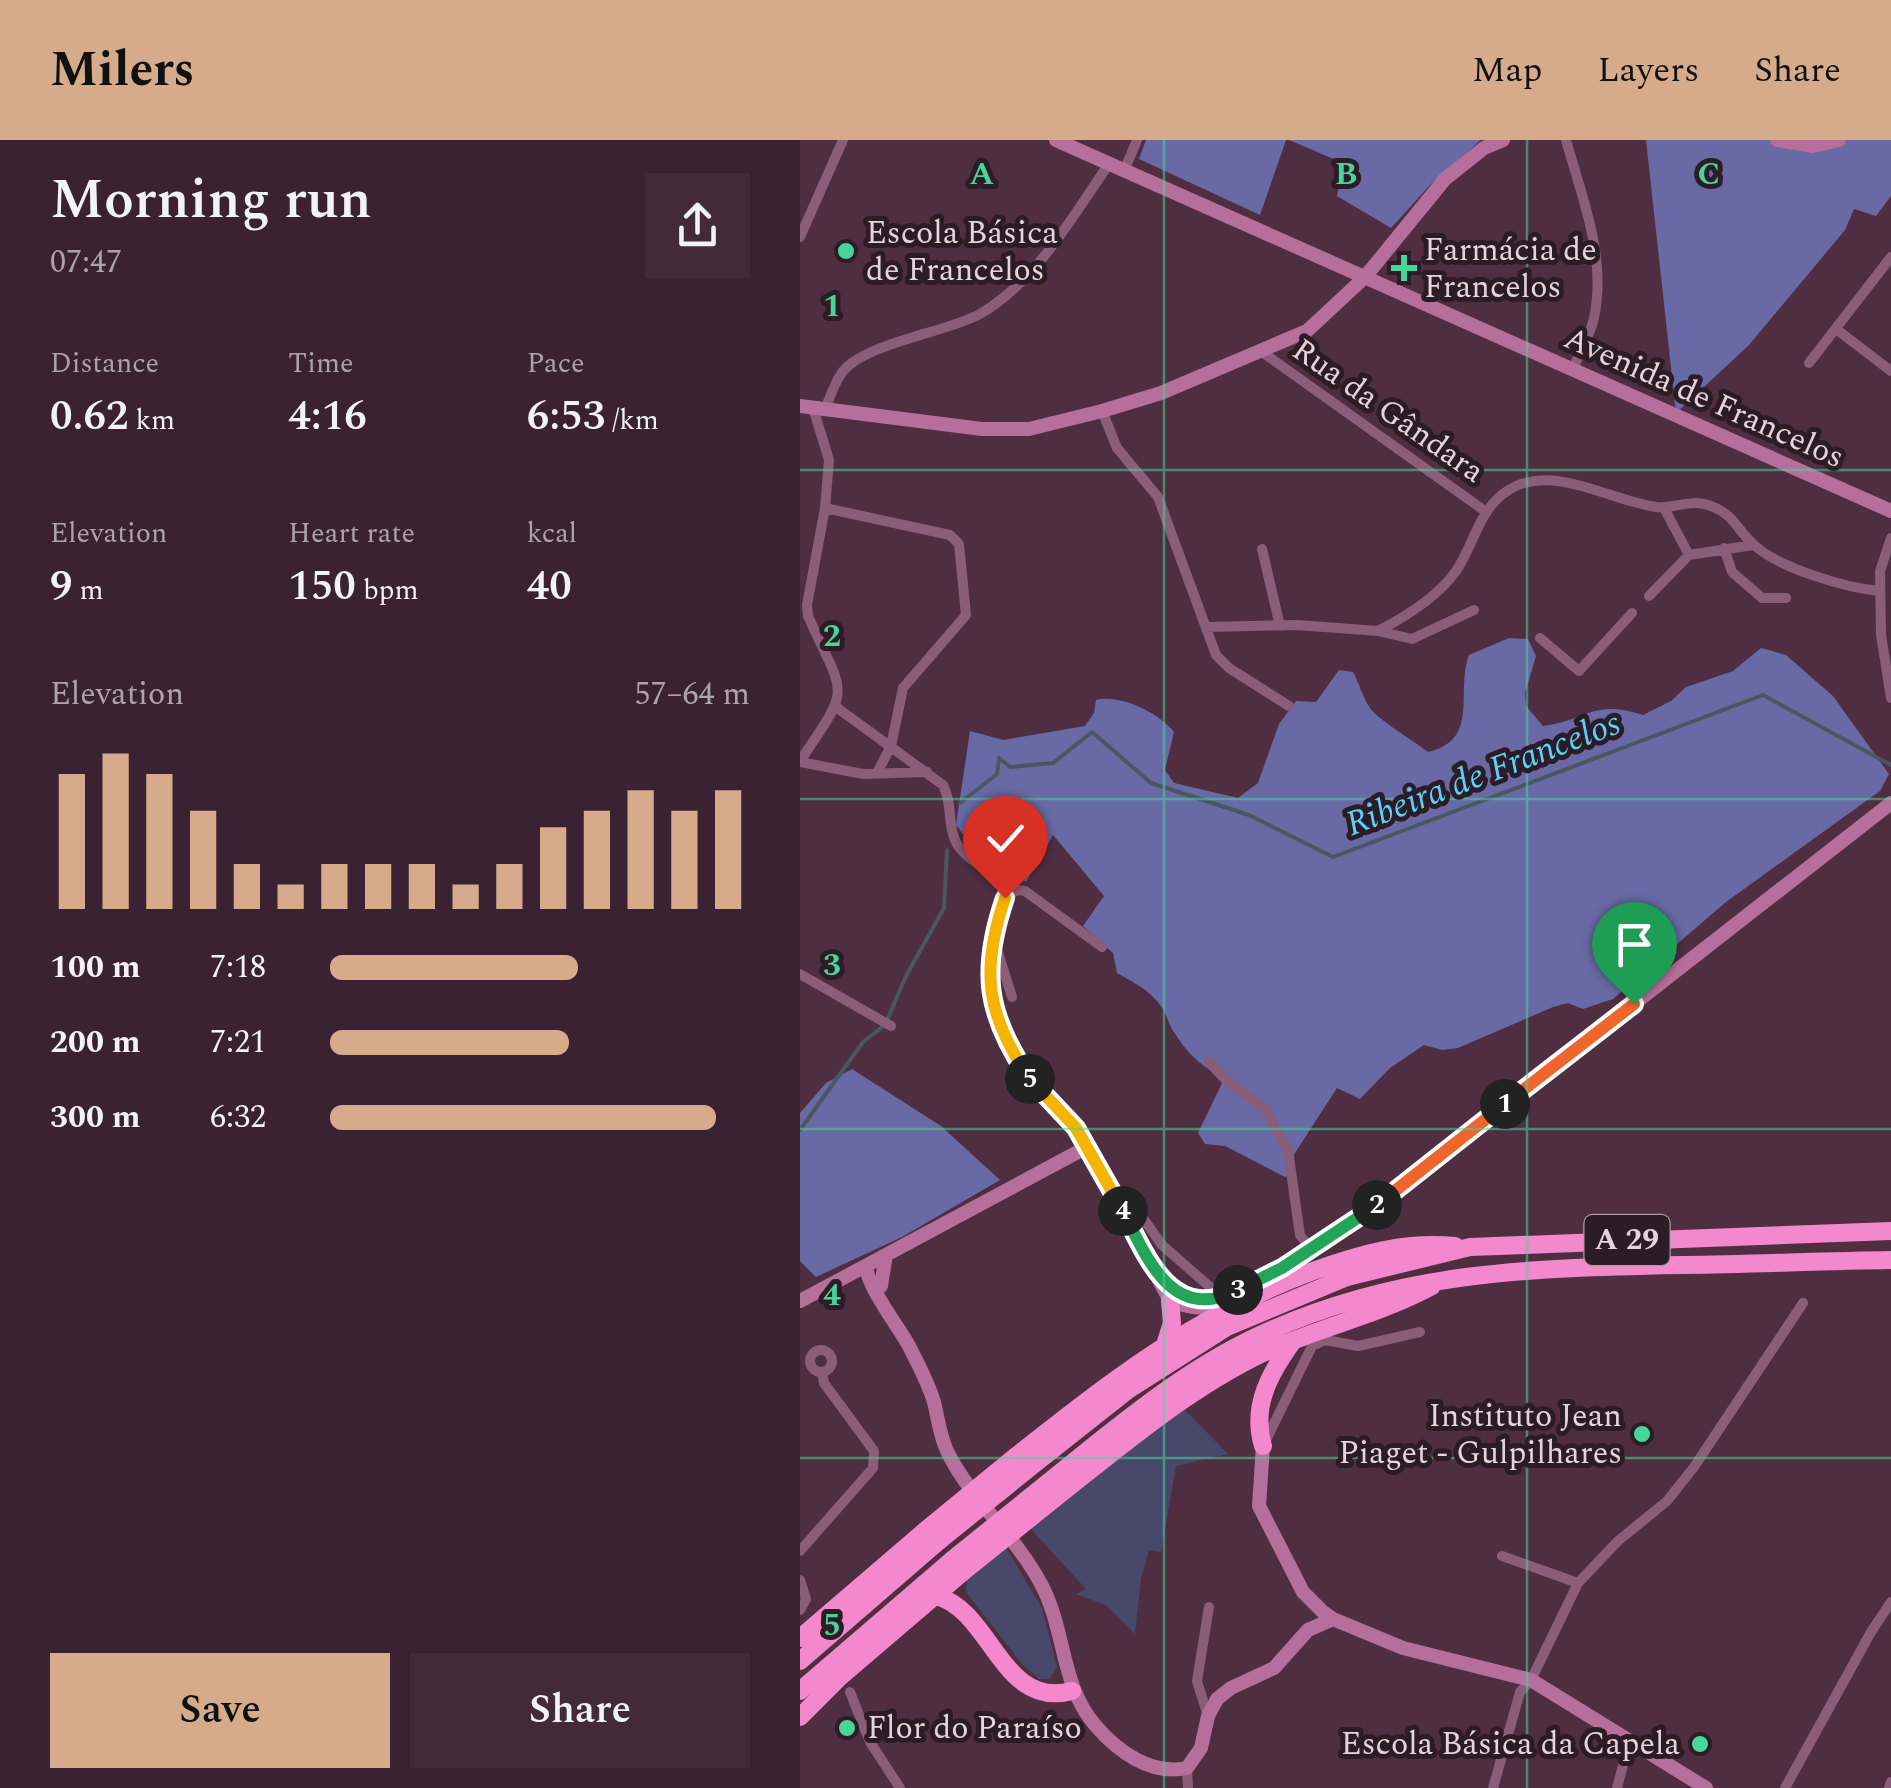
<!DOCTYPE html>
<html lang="en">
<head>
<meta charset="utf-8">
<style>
  body { margin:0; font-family:Spectral,serif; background:#422a3a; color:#f1f3f6; height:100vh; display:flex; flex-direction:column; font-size:38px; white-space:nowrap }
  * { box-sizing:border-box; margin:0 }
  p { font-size:32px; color:#aca4ac }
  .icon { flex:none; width:55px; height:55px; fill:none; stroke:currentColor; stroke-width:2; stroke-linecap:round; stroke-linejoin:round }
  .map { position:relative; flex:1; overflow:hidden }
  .drawer { display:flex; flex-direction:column; background:#3b2232; width:800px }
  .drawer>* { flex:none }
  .pin { position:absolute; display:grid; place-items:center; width:85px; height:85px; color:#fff; margin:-102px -42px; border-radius:50% 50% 50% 0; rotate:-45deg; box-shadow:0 0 10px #0007 }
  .pin .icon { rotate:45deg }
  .km { position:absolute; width:50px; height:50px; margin:-25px; border-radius:50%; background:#222; color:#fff; font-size:28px; line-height:50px; text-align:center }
  .round { display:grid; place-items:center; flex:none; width:105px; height:105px; border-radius:0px; background:#422a3a }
  .summary { display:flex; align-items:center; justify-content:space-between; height:170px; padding:0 50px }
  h1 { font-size:55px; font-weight:600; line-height:75px }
  .metrics { display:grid; grid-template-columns:repeat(3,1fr); gap:15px; height:170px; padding:10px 50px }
  .metrics div { display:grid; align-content:center }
  .metrics b { font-size:42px; font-weight:600 }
  .metrics small { font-size:28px; font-weight:400 }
  .metrics p { font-size:28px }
  .chart { height:280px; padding:20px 50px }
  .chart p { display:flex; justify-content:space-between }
  .chart svg { width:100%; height:180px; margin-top:10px; stroke:#d6ab8b; stroke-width:6 }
  .primary-button { display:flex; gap:20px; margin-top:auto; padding:20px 50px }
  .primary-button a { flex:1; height:115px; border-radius:0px; background:#d6ab8b; color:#111; font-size:40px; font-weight:600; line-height:115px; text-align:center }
  .primary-button a+a { background:#422a3a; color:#f1f3f6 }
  ul { padding:0 50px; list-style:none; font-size:32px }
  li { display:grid; grid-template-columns:160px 120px 1fr; align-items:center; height:75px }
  li i { height:25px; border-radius:12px; background:#d6ab8b }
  header { display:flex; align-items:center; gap:60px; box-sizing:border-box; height:140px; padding:0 50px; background:#d6ab8b; color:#111 }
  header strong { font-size:48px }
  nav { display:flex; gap:55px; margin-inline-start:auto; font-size:35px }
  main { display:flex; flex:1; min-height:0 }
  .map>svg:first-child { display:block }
  .green { fill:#47486a }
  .forest { fill:#6969a5 }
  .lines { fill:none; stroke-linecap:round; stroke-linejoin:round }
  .stream { stroke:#4a5761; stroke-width:4 }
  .street { stroke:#8a5d78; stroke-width:10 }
  .secondary { stroke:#b56f9a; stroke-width:14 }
  .highway { stroke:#f488cc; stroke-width:18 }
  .highway-bridge { stroke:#f488cc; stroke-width:18 }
  .split-1-casing { stroke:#fff; stroke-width:20 }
  .split-2-casing { stroke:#fff; stroke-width:20 }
  .split-3-casing { stroke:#fff; stroke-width:20 }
  .split-4-casing { stroke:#fff; stroke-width:20 }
  .split-5-casing { stroke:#fff; stroke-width:20 }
  .split-6-casing { stroke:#fff; stroke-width:20 }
  .split-1 { stroke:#f0652b; stroke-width:12 }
  .split-2 { stroke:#f0652b; stroke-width:12 }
  .split-3 { stroke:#22a559; stroke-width:12 }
  .split-4 { stroke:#22a559; stroke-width:12 }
  .split-5 { stroke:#f5b400; stroke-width:12 }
  .split-6 { stroke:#f5b400; stroke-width:12 }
  .grid { fill:none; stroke:#48d49d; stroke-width:2.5; stroke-opacity:0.55 }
  .poi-dot { fill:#48d49d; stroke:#2b1c25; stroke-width:4 }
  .labels { text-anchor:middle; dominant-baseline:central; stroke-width:10; stroke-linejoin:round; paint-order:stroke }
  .shield { fill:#2b1c25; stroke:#af9ba6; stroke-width:2.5 }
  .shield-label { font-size:30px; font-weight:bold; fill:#e7d2de }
  .poi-label { font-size:32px; fill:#e7d2de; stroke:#2b1c25; text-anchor:start }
  .street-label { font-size:32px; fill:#e7d2de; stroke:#2b1c25 }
  .water-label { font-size:35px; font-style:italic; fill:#57d4fd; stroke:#2b1c25 }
  .grid-label { font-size:32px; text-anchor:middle; font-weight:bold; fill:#48d49d; stroke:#2b1c25; stroke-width:10; stroke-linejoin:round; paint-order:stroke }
</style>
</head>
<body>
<header>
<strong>Milers</strong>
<nav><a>Map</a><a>Layers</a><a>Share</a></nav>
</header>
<main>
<section class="drawer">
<div class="summary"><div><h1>Morning run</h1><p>07:47</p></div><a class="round"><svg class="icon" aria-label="share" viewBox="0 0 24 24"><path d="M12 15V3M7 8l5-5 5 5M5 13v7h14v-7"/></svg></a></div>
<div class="metrics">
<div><p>Distance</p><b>0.62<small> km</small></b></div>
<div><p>Time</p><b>4:16</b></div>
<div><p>Pace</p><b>6:53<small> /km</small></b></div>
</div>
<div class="metrics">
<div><p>Elevation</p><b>9<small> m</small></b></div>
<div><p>Heart rate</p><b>150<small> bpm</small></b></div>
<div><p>kcal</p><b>40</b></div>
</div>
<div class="chart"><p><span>Elevation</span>57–64 m</p>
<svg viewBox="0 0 160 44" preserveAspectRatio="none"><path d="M5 44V11M15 44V6M25 44V11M35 44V20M45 44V33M55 44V38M65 44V33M75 44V33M85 44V33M95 44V38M105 44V33M115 44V24M125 44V20M135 44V15M145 44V20M155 44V15"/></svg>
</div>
<ul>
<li><b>100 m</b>7:18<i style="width:59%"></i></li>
<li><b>200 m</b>7:21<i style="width:57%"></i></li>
<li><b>300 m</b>6:32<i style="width:92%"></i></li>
</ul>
<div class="primary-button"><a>Save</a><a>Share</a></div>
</section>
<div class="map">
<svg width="1091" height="1648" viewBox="0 0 1091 1648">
  <rect width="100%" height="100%" fill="#4f2e42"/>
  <!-- green -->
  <path class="green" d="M384 1269 428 1314 376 1326 361 1412 349 1410 341 1438 335 1494 306 1465 276 1454 286 1449 230 1388 344 1296Z
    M205 1406 242 1468 257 1527 250 1539H239L222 1524 166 1452 167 1438Z"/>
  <!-- forest -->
  <path class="forest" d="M346 0H486L460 75 339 19Z
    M489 0H681L631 44 591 88 537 56 543 23Z
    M846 0H1091V56L1076 76 1054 69 1045 90 949 205 876 273Z
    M709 498 728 499 736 516 725 553 726 566 743 586C789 580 792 559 843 575L871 561 886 547 933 531 961 508 986 515 1033 556 1089 634 1080 651 926 762 813 859 783 869 768 863 753 867 658 908 642 910 624 905 590 928 560 959 537 948 493 1016V1033L485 1037 425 1006 405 1004 398 993 425 937C401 928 386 912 372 889 367 880 365 869 357 861 346 848 331 841 317 833L313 813 283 786 304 756 253 695 226 742 176 711 156 685 170 591 203 600 285 586 294 573 296 560C320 554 359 573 374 592L365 630 374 643 438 658 458 643 479 584 496 561 516 562 539 530 553 532C559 543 563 558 570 568 577 579 614 601 628 612 681 600 655 551 669 515Z
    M52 929 141 986 200 1040 102 1097 16 1137 0 1121V973L26 943Z"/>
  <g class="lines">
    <!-- stream -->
    <path class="stream" d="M160 663 197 634 199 618 210 627 253 623 292 592 351 643 449 675 533 717 963 555 1091 625
      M0 990 63 902 85 885 106 836 144 768 147 710"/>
    <!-- street -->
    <path class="street" d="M766 0C782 58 807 117 794 178 790 196 779 213 773 229
      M324 31 337 0
      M0 97 43 0
      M1036 189 1091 231
      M462 212 685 371
      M1009 223 1091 117
      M25 269C30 258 34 244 41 234 62 203 146 193 180 174 237 141 273 75 309 24
      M302 271 317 308 358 357 416 515 429 528 489 566
      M25 368 150 395 159 404 166 475 103 548 91 606 77 633
      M864 368 889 415 953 405
      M1091 398 1080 431 1081 495 1091 558
      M924 408 932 432 962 458H986
      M462 409 480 486
      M849 456 889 415
      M406 487 497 485 578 491 612 499 674 470
      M578 491C605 477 638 457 656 431 676 402 679 363 716 346 759 327 812 361 856 367 874 369 890 359 908 365 935 374 935 388 953 404 978 428 1046 448 1080 451
      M740 498 779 531 832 473
      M36 567 143 645C153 665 147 682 155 700 164 721 189 727 204 743 205 763 196 777 193 796 191 806 191 817 190 827 187 916 245 943 289 1006
      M0 621C53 543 45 559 8 476L7 465 25 368 29 320 13 268
      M0 622 63 634 127 632
      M205 758 217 750 225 751 302 807
      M196 806 212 857
      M0 834 91 886
      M409 922 426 940 464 968 488 1010 500 1095 511 1109
      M316 1057 330 1060 362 1105 410 1147
      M10 1221a11 11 0 1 1 22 0a11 11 0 1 1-22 0Z
      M465 1302 512 1206 525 1200 558 1206 620 1192
      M0 1411 73 1328 74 1311 24 1243 22 1232
      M702 1416 778 1443
      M0 1440 6 1459 0 1470
      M50 1552 70 1602 100 1648
      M408 1576 397 1541 409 1467
      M387 1628 388 1648
      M693 1648 720 1552 731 1540 778 1443 818 1401 867 1361 894 1327 1003 1163
      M817 1648 830 1599
      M985 1648 1071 1492 1091 1462
      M1089 1648 1091 1642"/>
    <!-- secondary -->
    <path class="secondary" d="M256 0 1091 371
      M977 0 1013 6 1039 0
      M0 266 182 289H229L302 271 361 253 507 191 565 137 645 39 684 8 703 0
      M66 1126C67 1146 98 1186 109 1206 118 1224 128 1242 134 1262 138 1278 140 1298 148 1313 172 1361 216 1396 241 1444 266 1490 260 1544 295 1585 317 1611 351 1636 387 1628L401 1608 408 1576 417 1559 431 1548 474 1528 508 1490 533 1479
      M360 1139 387 1156 423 1158
      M81 1146 86 1115
      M0 1161 289 1006 370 1161C389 1167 407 1173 423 1158L482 1128 565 1074 1091 663
      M463 1306 459 1366 503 1452 523 1472 533 1479 603 1508 731 1540 906 1648"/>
    <!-- highway -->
    <path class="highway" d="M366 1202 372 1183 370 1161
      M463 1306C451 1266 470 1233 493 1201
      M215 1317C311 1241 397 1174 513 1131 560 1114 605 1101 655 1106
      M228 1329 328 1250 427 1187 547 1137 670 1107 1091 1091
      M245 1345C311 1292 378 1234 456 1197 597 1130 733 1128 886 1125 954 1124 1023 1121 1091 1120
      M254 1359C320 1307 385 1251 461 1214 517 1188 578 1175 632 1146
      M136 1456C192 1470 201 1570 272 1551
      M0 1498 126 1390
      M0 1521 140 1400
      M0 1551 152 1420
      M0 1577 40 1537 164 1431"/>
    <!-- highway-bridge -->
    <path class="highway-bridge" d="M126 1390 215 1317
      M140 1400 228 1329
      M152 1420 245 1345
      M164 1431 254 1359"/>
  </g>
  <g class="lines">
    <defs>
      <path id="split-1" d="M705 964 834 864"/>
      <path id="split-2" d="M577 1065 705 964"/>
      <path id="split-3" d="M438 1150 482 1128 577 1065"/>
      <path id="split-4" d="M323 1071C347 1118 372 1184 438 1150"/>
      <path id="split-5" d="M230 939 276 988 323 1071"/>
      <path id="split-6" d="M205 758C180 831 186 875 230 939"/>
    </defs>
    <!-- split-1 casing -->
    <use href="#split-1" class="split-1-casing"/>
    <!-- split-2 casing -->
    <use href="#split-2" class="split-2-casing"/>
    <!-- split-3 casing -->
    <use href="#split-3" class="split-3-casing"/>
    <!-- split-4 casing -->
    <use href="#split-4" class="split-4-casing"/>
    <!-- split-5 casing -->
    <use href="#split-5" class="split-5-casing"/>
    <!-- split-6 casing -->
    <use href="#split-6" class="split-6-casing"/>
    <!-- split-1 -->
    <use href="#split-1" class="split-1"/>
    <!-- split-2 -->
    <use href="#split-2" class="split-2"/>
    <!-- split-3 -->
    <use href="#split-3" class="split-3"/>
    <!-- split-4 -->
    <use href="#split-4" class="split-4"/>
    <!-- split-5 -->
    <use href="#split-5" class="split-5"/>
    <!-- split-6 -->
    <use href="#split-6" class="split-6"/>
  </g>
  <!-- grid -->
  <path class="grid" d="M364 0V1648M727 0V1648M0 330H1091M0 659H1091M0 989H1091M0 1318H1091"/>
  <!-- markers -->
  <g class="poi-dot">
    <circle cx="46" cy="111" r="10"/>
    <path d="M599 113h10v10h10v10h-10v10h-10v-10h-10v-10h10z"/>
    <circle cx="842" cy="1294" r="10"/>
    <circle cx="47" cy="1588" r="10"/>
    <circle cx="900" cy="1604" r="10"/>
  </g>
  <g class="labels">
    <!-- shield labels -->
    <rect class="shield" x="784.5" y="1075" width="85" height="50" rx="8"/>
    <g class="shield-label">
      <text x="827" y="1100">A 29</text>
    </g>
    <!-- poi labels -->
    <g class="poi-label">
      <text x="66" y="93">Escola Básica<tspan x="66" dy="37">de Francelos</tspan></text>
      <text x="624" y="110">Farmácia de<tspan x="624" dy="37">Francelos</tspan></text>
      <text x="822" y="1276" text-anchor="end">Instituto Jean<tspan x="822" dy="37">Piaget - Gulpilhares</tspan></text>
      <text x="67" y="1588">Flor do Paraíso</text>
      <text x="880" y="1604" text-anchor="end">Escola Básica da Capela</text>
    </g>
    <!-- street labels -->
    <g class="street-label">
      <text transform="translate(904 258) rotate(24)">Avenida de Francelos</text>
      <text transform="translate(588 271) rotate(35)">Rua da Gândara</text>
    </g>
    <!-- water labels -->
    <g class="water-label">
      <text transform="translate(683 634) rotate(-21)">Ribeira de Francelos</text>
    </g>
  </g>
  <g class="grid-label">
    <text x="182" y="44">A</text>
    <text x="546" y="44">B</text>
    <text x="909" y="44">C</text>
    <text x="32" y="176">1</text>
    <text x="32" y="506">2</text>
    <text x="32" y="835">3</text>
    <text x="32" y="1165">4</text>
    <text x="32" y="1495">5</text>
  </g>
</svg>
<div class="pin" style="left:834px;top:864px;background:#1e9e55"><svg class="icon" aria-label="arrive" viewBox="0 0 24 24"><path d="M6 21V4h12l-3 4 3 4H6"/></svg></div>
<div class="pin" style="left:205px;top:758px;background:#d93025"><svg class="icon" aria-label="check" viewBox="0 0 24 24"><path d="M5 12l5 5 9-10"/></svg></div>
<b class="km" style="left:705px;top:964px">1</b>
<b class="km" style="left:577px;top:1065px">2</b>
<b class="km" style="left:438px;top:1150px">3</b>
<b class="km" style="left:323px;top:1071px">4</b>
<b class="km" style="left:230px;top:939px">5</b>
</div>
</main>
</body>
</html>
